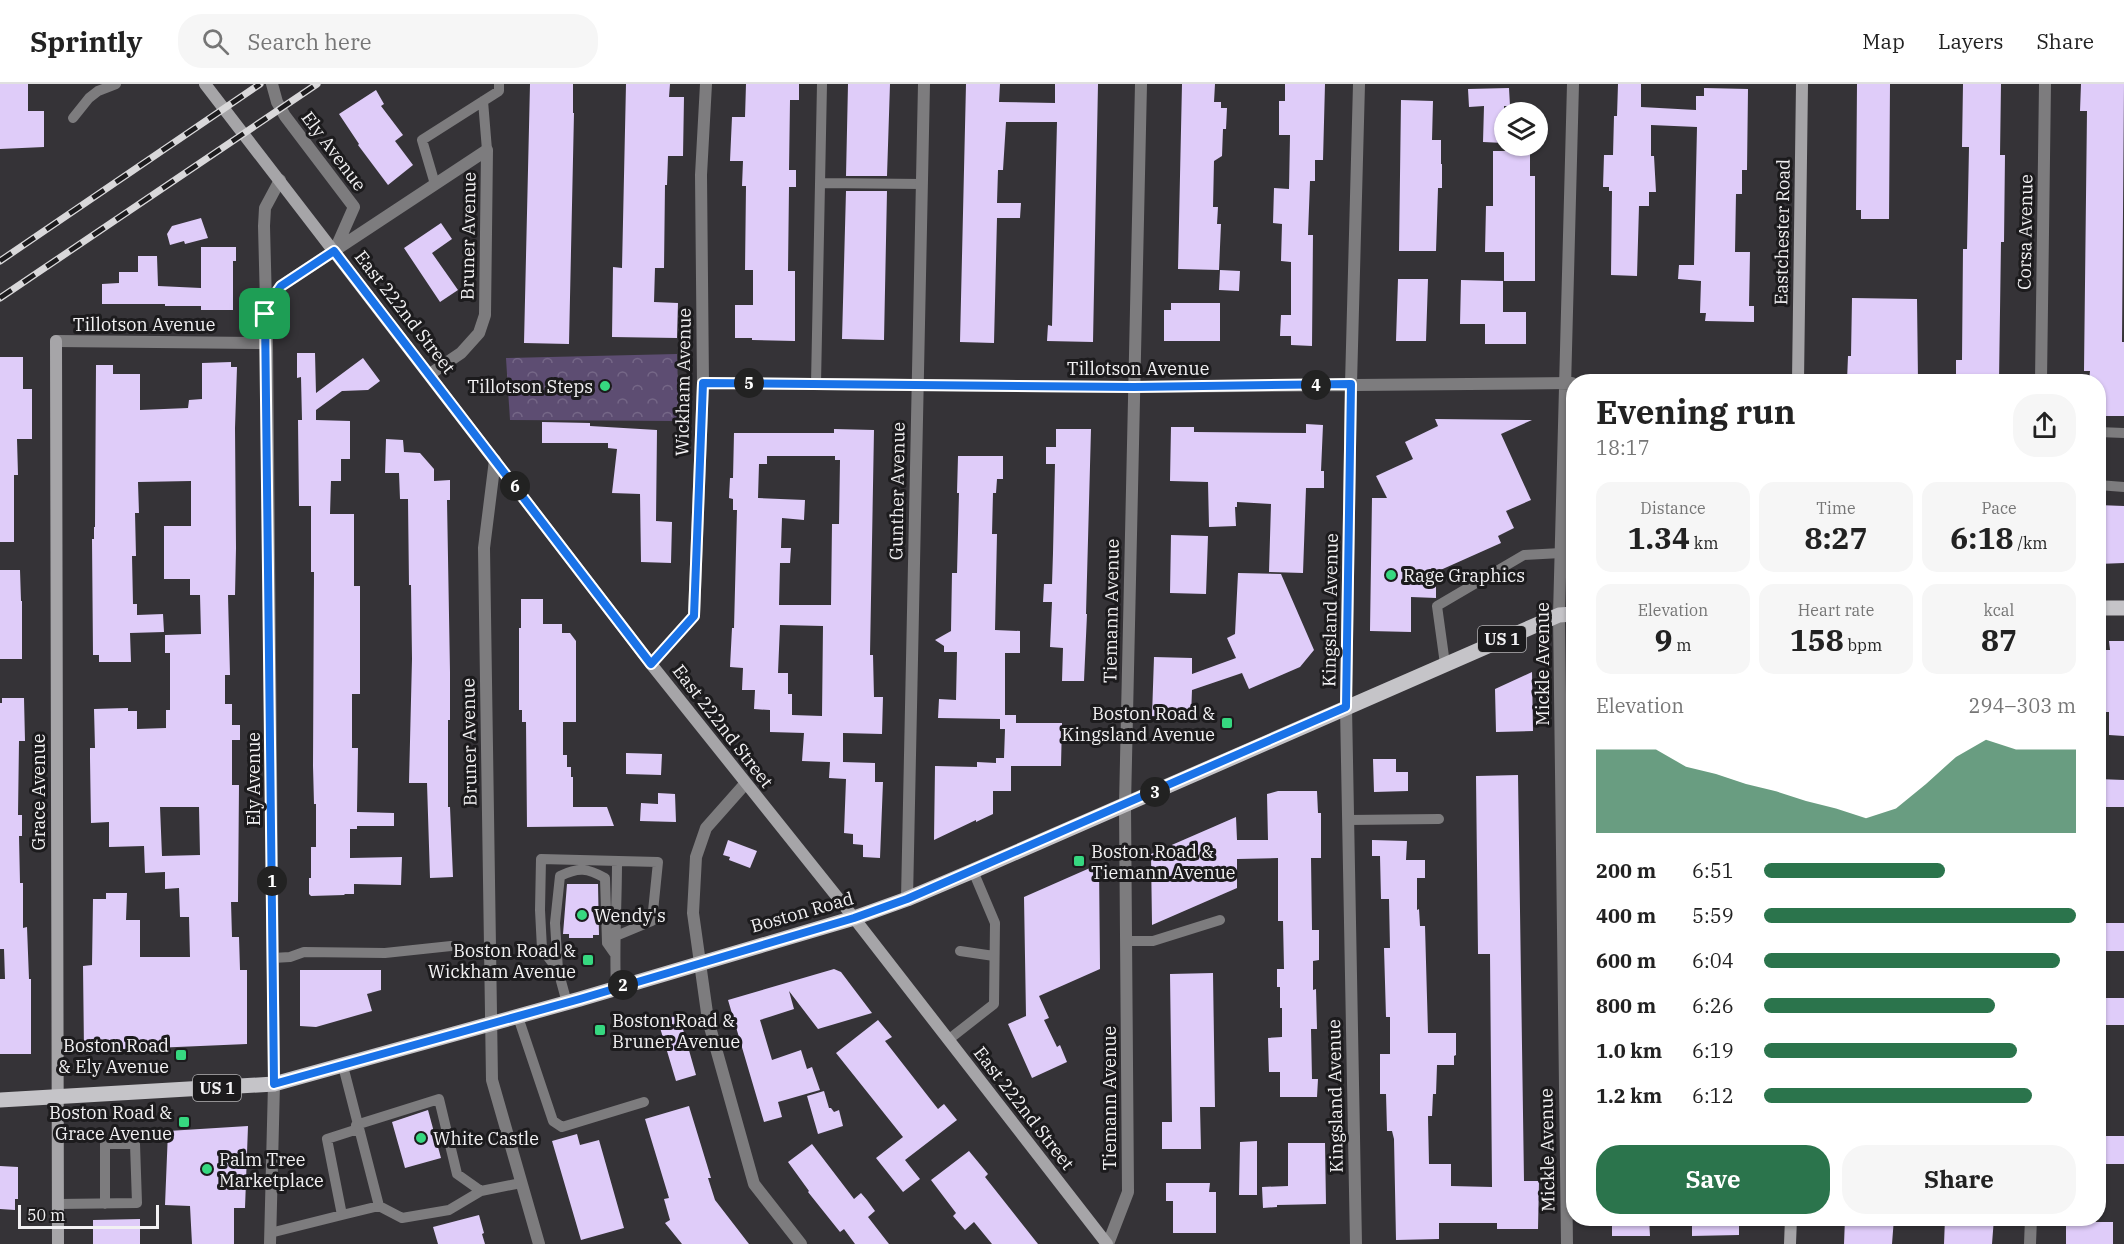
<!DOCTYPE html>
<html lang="en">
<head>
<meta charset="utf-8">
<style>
  body { margin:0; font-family:"IBM Plex Serif",serif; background:#f6f6f6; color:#222; height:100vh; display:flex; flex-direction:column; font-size:22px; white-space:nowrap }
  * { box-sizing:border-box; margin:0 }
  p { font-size:20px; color:#767676 }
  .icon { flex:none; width:33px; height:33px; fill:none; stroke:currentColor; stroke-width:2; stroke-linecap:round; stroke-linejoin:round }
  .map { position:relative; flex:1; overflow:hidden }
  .side { position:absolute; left:1566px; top:290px; width:540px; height:852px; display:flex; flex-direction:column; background:#fff; border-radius:24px; box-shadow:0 2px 4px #0004 }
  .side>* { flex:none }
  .controls { position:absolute; left:1494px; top:18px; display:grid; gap:12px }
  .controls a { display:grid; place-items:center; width:54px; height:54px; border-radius:50%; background:#fff; box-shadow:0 2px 4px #0004; font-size:30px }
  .scale { position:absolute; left:18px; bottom:15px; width:141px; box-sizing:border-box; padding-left:6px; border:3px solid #f2f1f3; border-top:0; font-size:16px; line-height:21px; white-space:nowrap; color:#f2f1f3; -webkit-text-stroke:4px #1c1b1d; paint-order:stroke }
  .pin { position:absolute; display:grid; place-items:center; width:51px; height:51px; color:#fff; margin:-26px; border-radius:12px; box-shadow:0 3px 9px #0006 }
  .km { position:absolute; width:30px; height:30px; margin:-15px; border-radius:50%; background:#222; color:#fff; font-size:16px; line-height:30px; text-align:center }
  .round { display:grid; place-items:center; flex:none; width:63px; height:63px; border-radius:24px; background:#f6f6f6 }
  .head { display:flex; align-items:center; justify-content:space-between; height:102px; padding:0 30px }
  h1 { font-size:33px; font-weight:700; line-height:45px }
  .figures { display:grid; grid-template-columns:repeat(3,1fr); gap:9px; height:102px; padding:6px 30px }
  .figures div { display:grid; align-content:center; border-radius:15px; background:#f6f6f6; text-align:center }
  .figures b { font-size:30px; font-weight:700 }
  .figures small { font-size:16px; font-weight:400 }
  .figures p { font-size:16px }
  .chart { height:168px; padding:12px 30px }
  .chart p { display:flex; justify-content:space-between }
  .chart svg { width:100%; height:108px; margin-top:6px; fill:#2b744c; opacity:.7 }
  .button { display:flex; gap:12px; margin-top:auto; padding:12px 30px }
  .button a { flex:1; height:69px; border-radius:24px; background:#2b744c; color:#fff; font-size:24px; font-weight:700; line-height:69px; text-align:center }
  .button a+a { background:#f6f6f6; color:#222 }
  ul { padding:0 30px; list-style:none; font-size:20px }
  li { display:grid; grid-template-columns:96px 72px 1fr; align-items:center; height:45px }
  li i { height:15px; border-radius:8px; background:#2b744c }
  header { display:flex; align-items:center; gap:36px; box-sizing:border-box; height:84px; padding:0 30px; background:#fff; border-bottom:2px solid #e0e0e0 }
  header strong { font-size:28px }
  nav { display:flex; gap:33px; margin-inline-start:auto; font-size:21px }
  .search { width:420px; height:54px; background:#f6f6f6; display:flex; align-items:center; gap:15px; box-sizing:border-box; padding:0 21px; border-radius:24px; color:#767676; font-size:22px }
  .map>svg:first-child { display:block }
  .park { fill:url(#park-crowns) }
  .building { fill:#dfccf9; fill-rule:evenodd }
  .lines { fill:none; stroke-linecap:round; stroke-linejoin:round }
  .lane { stroke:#7d7c7e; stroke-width:10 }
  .street { stroke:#7d7c7e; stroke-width:12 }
  .secondary { stroke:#a6a5a8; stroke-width:12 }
  .primary { stroke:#c5c4c8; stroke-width:15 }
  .rail-casing { stroke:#d9d8da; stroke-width:7 }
  .rail { stroke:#1c1b1d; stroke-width:4.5; stroke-dasharray:14; stroke-linecap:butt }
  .route-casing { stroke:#fff; stroke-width:12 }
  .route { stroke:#1a73e8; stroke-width:8 }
  .poi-dot { fill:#36d880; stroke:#1c1b1d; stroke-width:2 }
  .labels { text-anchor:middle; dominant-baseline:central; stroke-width:6; stroke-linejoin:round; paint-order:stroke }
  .shield { fill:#1c1b1d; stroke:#b2b1b3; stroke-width:1.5 }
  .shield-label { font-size:16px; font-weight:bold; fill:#f2f1f3 }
  .street-label { font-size:18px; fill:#f2f1f3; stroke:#1c1b1d }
  .poi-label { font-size:18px; fill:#f2f1f3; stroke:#1c1b1d; text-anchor:start }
</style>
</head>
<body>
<header>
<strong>Sprintly</strong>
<div class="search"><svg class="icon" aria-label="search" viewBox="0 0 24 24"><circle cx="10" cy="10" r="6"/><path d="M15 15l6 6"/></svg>Search here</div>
<nav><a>Map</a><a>Layers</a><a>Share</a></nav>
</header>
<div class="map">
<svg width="2124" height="1160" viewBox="0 0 2124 1160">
  <defs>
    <pattern id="park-crowns" width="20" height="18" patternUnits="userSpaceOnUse" patternTransform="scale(1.5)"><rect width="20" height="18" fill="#5d4d72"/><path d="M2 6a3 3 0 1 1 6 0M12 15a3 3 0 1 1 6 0" fill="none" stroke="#756787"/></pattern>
  </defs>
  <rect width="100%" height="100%" fill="#353337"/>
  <!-- park -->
  <path class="park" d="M677 270 679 337 510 336 506 274Z"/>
  <!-- building -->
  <path class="building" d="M0 0H28V27H44V63L0 65Z
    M530 0H573V29H574L569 260 524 259Z
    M626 0H670L669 13H684L683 72H668L667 101H665L664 184H655L654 218 678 219 677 254 612 253 613 183 622 184Z
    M746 0H799V16H790L789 86H796V103H789L788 187H795V257L752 256V254H735V221H753V186H745L746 102H742L743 77H730L732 33H745Z
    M848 0H890L887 92H846Z
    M966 0H1000L999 18 1055 19V0H1098L1093 258 1047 257 1048 241 1052 242 1057 38H1006L1003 86H998L997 119H1021L1020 134H997L994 259 960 258Z
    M1182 0H1215L1214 18H1221V24H1227L1226 45H1223L1222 72 1214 77 1213 123H1218L1217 140H1221L1219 186 1178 185Z
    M1285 0H1325L1323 76H1315V97H1310L1308 151H1313L1312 262 1291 261V252H1280L1281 231H1291V178L1281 177 1282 140 1273 139 1274 104 1289 105 1290 51H1279V17H1285Z
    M1618 0H1641V23L1696 26V12H1704V4L1748 5 1747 86H1742V110H1736L1735 168H1750L1749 222H1754V238L1705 237 1706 229H1700L1701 197 1678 195 1679 181H1694L1697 43 1651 41V72H1654L1656 108H1649V122H1639L1637 192 1611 191 1612 107H1609V103H1603L1604 71H1613L1614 32H1617Z
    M1857 0H1890L1889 135H1861V126H1856Z
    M1963 0H2001L2000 71H2005L2004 158H2001L1999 297H1956V276H1962L1963 165H1967L1969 63H1962Z
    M2081 0H2124L2122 258H2124V332H2098V297H2089L2090 287H2084L2087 27H2080Z
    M1509 4 1510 22H1504V59L1483 58 1484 22 1469 23 1468 5Z
    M376 6 384 20 381 22 403 51 395 57 413 81 388 101 358 61 359 60 339 30Z
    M1401 16 1433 17 1432 56H1441V80H1442V104H1438L1436 167H1399Z
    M1493 67H1530V92H1535V197H1504V168H1485L1486 122H1493Z
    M846 107H887L884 256 842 255Z
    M201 134 208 154 185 160 184 157 170 161 167 150 172 142Z
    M441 139 452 155 432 169 458 206 440 218 404 164Z
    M201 163H236V177H233V226H201V222H165V220H102V200L119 199V188H138V172H157L158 202 201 204Z
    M1220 186 1240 187 1239 207 1219 206Z
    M1398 195H1428L1426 257H1396Z
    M1461 196 1503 197V228H1526V260H1485V240H1460Z
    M1852 214 1917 215 1918 297H1847L1848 272H1851Z
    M1171 219H1220V257H1164V226H1171Z
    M297 269H315L316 309 363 274 380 297 368 306 342 307 316 326V336L350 337V375H341V397H331L330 430H354V502H360V610H352V664H358L357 728 394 729V742H357V745H350V774L402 773 401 801 354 800V810H345L344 811 311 812 309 810V794H311V763H316V720H314L313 682 314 488H311V422H299L298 336H302L301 293 297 294Z
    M0 273H23V305H32V355H17L18 391H14V458H0Z
    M231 278V283H237L235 344 236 464 235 511H228L230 591H225V620H232V641H240V656H232V701H239L238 818H231L232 853H239L240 886H247V960L84 967 83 882 92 881 93 815H106V809H127L126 836H140V873H190L189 833H180L179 804 165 805V788L145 789 144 762 109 763V738L91 739 90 674V664H95L94 625 128 624V627H137V645L166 644V626H170V569H165V551L201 550 200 511H190V495H164V442H191V397L138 398 139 429H135L136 472H132L133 520H137V531L163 530 164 548 130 549 131 578H99V571H93L92 455H94V443H95L96 281H113V290H140V326L188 324 189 316 202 315V279ZM160 723H199L200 771 162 772Z
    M1435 335 1532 336 1501 350 1531 416 1506 427 1514 444 1498 452 1501 459 1436 488V514L1411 513V548L1370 547 1372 414H1387L1376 392 1413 375 1405 358 1438 342Z
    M542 338 590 339V342L657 346 656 437 672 438 671 479 641 478 640 410 612 409 617 365 608 364V359H542Z
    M1306 340 1323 341 1321 387H1324V404H1306L1303 489 1269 488 1271 420 1237 418V423H1235L1236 442 1209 443 1208 398 1170 397 1171 343H1194V348L1306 349Z
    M834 345 874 346 870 571H873L874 613H883L882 650 843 649V678L875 679V698H883L880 774 863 773V761L853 760V750L844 749 846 695 829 694 830 678 802 677 804 649 770 648V626L754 625 755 606H742L743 584 730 583 732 544H734L737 426H733V415L729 414 730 394H733L734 349H834ZM767 372H835V376H840L839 440H832L831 521H779L780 479H790L791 464H781L782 434 804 436 805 416 758 414 759 380H767ZM780 541 823 542 822 632 792 631V610H788V589H778Z
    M1056 345H1091L1086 530H1087L1084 597H1062L1063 564 1050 563 1052 518H1043L1044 500H1052L1053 469 1055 380H1046V363H1056Z
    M386 355 403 356 404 368 420 369 434 385V397L450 396V416H447L450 588V636H448V723H450L453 793 430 794 427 699H409L412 575 411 501H409L408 415H400L399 389H385Z
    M958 372H1003V395H997L996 409H993L992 450H997L995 546 1020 547V569H1005V631H1016V639H1062L1061 682H1011V707H993V730L976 738V736L934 756 935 682 977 683V678L996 679V674H1004L1005 645H1000V635L938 634 939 615 956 616 957 568H944V562L935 556 951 547 952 489H957L959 409H957Z
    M2098 421 2124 422V479L2098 480Z
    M1171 451 1208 452 1206 510 1170 509Z
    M0 486H20L21 517H22V575H0Z
    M1238 489 1281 490 1314 566 1300 583 1249 605 1242 589 1192 606 1191 633 1152 632 1154 573 1192 574V590L1236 574 1227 554 1235 550Z
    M521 515H543V540H562V549H570L576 557V638H563V671H567V683H571V693H573V723H607L614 742 527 743 526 638H522V626H519V544H521Z
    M2109 557H2124V652L2109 651V628H2098V566H2110Z
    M1532 588 1533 647 1496 648 1495 605Z
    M2 614H24L25 657H19L18 731H22V752H19L20 799H23V844L27 843 29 895H31V970H0V895H5L4 865H0V619H2Z
    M626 669 662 670 661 691 626 690Z
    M1373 675H1396V688H1408V707L1374 708Z
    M1518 691 1524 1097H1539L1538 1145H1497V1139H1439V1155L1396 1156 1394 1055 1392 1047H1387L1386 1010H1380V970H1390V933H1386L1384 864H1390L1389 815H1381L1380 772H1372V756L1407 757 1406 776H1425V794H1417V826L1419 825 1420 842H1425L1428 949H1456V971L1454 972V981H1437L1436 1010H1433L1432 1032H1428L1429 1080H1451V1102L1492 1103 1490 870H1478L1476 692Z
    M2098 695 2124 696V723H2098Z
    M1278 707H1317L1318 729H1321V774H1311L1312 846H1319V876L1313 877V906L1316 905 1317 945H1311L1312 995H1318L1317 1013H1280V988H1269L1268 954 1282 953V924H1280V903H1277V885H1284L1283 837H1278V774L1237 775V804L1152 841 1151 770 1236 733 1237 756H1268L1267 710Z
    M658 709 675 710 676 738 640 737 641 719 658 720Z
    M728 756 757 767 750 784 729 776 730 773 723 771Z
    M1099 780 1100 885 1039 912 1049 934 1044 936 1057 963 1060 961 1067 978 1032 994 1008 940 1026 932 1024 813Z
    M567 800H598L599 851H593V854H569V850H563Z
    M2098 839H2124V867H2098Z
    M834 885 841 888 872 929 818 945 789 907 794 925 760 936 772 976 801 966 807 985 812 983 820 1006 778 1018 782 1033 764 1038 728 916Z
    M300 886H381V906L367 910 372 927 316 943 300 942Z
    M1213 889 1215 1023H1200L1201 1065H1162V1038H1172L1170 890Z
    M2098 914H2124V941H2098Z
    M679 931 696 991 676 997 658 937Z
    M878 936 892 953 885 957 938 1025 944 1020 957 1036 905 1076 920 1095 903 1108 876 1074 903 1053 836 969Z
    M824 1007 829 1024H831L834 1028 839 1026 843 1042 818 1050 807 1012Z
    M689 1022 711 1094H708L715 1116 749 1160H682L665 1139 670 1136 664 1115 669 1114 645 1035Z
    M428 1026 441 1074 405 1084 392 1038Z
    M248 1042 245 1124H234V1160H192L190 1122 165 1121 168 1047Z
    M577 1050 580 1061 599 1056 624 1144 581 1156 552 1057Z
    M2098 1052H2124V1080H2098Z
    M1257 1057V1111H1239L1240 1058Z
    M1288 1059H1325L1326 1120 1277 1121V1123L1263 1124 1262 1103 1288 1102Z
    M812 1060 854 1115 861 1109 867 1116 875 1127 868 1133 889 1160H855L844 1145 840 1148 808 1108 809 1107 788 1078Z
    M969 1067 988 1090 985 1093 1038 1160H992L974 1138 965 1146 953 1132 956 1129 931 1096Z
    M0 1082 18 1083V1115H15V1126L0 1125Z
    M1166 1099H1210L1209 1108H1216V1149H1173V1117H1166Z
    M479 1131 484 1149 482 1150 485 1160H438L433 1143Z
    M1612 1134H1649L1650 1152H1612Z
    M1692 1134H1739V1151L1692 1152Z
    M1845 1134H1894L1892 1160H1844Z
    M1945 1134H1994L1992 1160H1944Z
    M140 1135V1160H93V1136Z
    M2066 1138H2113V1160H2066Z"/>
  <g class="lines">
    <!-- lane -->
    <path class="lane" d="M483 17 487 66
      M73 34 89 14 98 7 116 0
      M820 99 922 100
      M435 100 422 56 499 7V0
      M816 300 822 0
      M2098 348 2124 349
      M2098 401 2124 403
      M1445 580 1437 522 1524 471 1561 469
      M1348 736 1439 735
      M1126 857H1153L1220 836
      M960 867 994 872
      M273 874 290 873 304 868 385 869 451 862
      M558 886 542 865 540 826 541 775 658 778 652 837 616 852
      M616 904C614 862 617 820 617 778
      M567 919 558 886 555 839 560 792C579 783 587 784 605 794L607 859 614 869
      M518 933 553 1037 562 1043 644 1018
      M948 956 994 920 995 839 973 787
      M343 982 379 1122
      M356 1041 439 1015 457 1090 481 1107
      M58 1120 137 1119 135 1060H105V1120
      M342 1131 379 1122 402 1134 449 1126 481 1107 521 1099
      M270 1149 342 1131 327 1055 358 1045"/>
    <!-- street -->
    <path class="street" d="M272 0 277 18 285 32 354 123 335 166
      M267 226 281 202 487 66
      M56 257 267 259
      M430 290 461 269 479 249 485 231 487 66
      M2041 297 2045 0
      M703 299 1134 303 1572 299
      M495 376 484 464 492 996 539 1160
      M651 580 694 532 703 299 701 91 706 0
      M745 700 706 744 696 773 693 829 708 936 754 1100 801 1160
      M907 815 924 0
      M270 1160 274 1000 267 259 264 142 265 124 280 96
      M1108 1160 1128 1108 1125 721 1141 0
      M1356 1160 1346 623 1351 300 1359 0
      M1567 1160 1559 531 1573 0
      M2030 1160 2031 1134"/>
    <!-- secondary -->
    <path class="secondary" d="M205 0 651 580 854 834 1107 1160
      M56 257 58 1160
      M1798 297 1802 0
      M1790 1160 1791 1134"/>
    <!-- primary -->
    <path class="primary" d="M2098 524H2124
      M0 1016 274 1000 580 915 854 834 907 815 973 787 1559 531 1574 530"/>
    <defs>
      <path id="rail" d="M0 177 260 0
        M0 214 317 0"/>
    </defs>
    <!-- rail casing -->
    <use href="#rail" class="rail-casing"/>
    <!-- rail -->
    <use href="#rail" class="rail"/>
  </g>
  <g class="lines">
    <defs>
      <path id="route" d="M334 167 651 580 694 532 703 299 1134 303 1351 300 1346 623 907 815 854 834 580 915 274 1000 265 230 272 215 281 202Z"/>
    </defs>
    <!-- route casing -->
    <use href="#route" class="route-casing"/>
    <!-- route -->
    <use href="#route" class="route"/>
  </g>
  <!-- markers -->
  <g class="poi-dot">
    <circle cx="605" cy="302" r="6"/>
    <circle cx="1391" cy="491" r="6"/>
    <rect x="1221" y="633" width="12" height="12" rx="3"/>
    <rect x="1073" y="771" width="12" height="12" rx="3"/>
    <circle cx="582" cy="831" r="6"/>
    <rect x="582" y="870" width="12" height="12" rx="3"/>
    <rect x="594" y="940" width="12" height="12" rx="3"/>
    <rect x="175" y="965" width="12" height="12" rx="3"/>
    <rect x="178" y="1032" width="12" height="12" rx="3"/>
    <circle cx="421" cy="1054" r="6"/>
    <circle cx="207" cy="1085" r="6"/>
  </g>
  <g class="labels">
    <!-- shield labels -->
    <g class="shield">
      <rect x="1478" y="542" width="48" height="26" rx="4.5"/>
      <rect x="193" y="991" width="48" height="26" rx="4.5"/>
    </g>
    <g class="shield-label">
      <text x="1502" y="555">US 1</text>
      <text x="217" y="1004">US 1</text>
    </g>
    <!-- street labels -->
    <g class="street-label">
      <text transform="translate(334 67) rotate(53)">Ely Avenue</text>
      <text transform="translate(1782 148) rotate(-89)">Eastchester Road</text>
      <text transform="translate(2025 148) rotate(-89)">Corsa Avenue</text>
      <text transform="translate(468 152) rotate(-89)">Bruner Avenue</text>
      <text transform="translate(405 228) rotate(52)">East 222nd Street</text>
      <text x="144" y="240">Tillotson Avenue</text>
      <text x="1138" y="284">Tillotson Avenue</text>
      <text transform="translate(683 298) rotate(-89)">Wickham Avenue</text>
      <text transform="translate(897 407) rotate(-89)">Gunther Avenue</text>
      <text transform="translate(1330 526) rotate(-89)">Kingsland Avenue</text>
      <text transform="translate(1111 527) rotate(-89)">Tiemann Avenue</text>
      <text transform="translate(1542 580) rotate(-90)">Mickle Avenue</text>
      <text transform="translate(723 642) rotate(52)">East 222nd Street</text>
      <text transform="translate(469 658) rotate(-91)">Bruner Avenue</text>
      <text transform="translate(253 695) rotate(-90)">Ely Avenue</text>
      <text transform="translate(38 708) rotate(-90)">Grace Avenue</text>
      <text transform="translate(802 828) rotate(-16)">Boston Road</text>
      <text transform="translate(1335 1012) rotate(-91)">Kingsland Avenue</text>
      <text transform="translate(1109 1014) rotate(-90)">Tiemann Avenue</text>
      <text transform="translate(1024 1024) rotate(52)">East 222nd Street</text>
      <text transform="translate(1547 1066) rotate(-91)">Mickle Avenue</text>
    </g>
    <!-- poi labels -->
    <g class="poi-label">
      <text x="593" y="302" text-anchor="end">Tillotson Steps</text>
      <text x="1403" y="491">Rage Graphics</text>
      <text x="1215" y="629" text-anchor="end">Boston Road &amp;<tspan x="1215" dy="21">Kingsland Avenue</tspan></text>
      <text x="1091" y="767">Boston Road &amp;<tspan x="1091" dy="21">Tiemann Avenue</tspan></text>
      <text x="594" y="831">Wendy's</text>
      <text x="576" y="866" text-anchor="end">Boston Road &amp;<tspan x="576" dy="21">Wickham Avenue</tspan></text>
      <text x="612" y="936">Boston Road &amp;<tspan x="612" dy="21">Bruner Avenue</tspan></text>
      <text x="169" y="961" text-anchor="end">Boston Road<tspan x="169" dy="21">&amp; Ely Avenue</tspan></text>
      <text x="172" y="1028" text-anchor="end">Boston Road &amp;<tspan x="172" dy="21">Grace Avenue</tspan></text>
      <text x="433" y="1054">White Castle</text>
      <text x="219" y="1075">Palm Tree<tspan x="219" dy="21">Marketplace</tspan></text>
    </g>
  </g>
</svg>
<div class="controls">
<a><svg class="icon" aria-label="layers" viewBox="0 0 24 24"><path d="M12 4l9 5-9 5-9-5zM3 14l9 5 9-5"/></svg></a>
</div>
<div class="scale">50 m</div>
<div class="pin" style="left:265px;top:230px;background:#1e9e55"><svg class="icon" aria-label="arrive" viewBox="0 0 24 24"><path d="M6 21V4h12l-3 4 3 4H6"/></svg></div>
<b class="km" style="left:272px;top:797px">1</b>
<b class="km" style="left:623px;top:901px">2</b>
<b class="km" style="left:1155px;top:708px">3</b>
<b class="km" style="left:1316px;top:301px">4</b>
<b class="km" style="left:749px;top:299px">5</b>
<b class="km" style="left:515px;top:402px">6</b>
<section class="side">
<div class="head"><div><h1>Evening run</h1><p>18:17</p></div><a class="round"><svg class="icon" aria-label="share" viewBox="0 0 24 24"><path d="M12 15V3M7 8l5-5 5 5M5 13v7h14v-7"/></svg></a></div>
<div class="figures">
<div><p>Distance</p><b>1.34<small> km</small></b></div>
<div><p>Time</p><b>8:27</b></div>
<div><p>Pace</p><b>6:18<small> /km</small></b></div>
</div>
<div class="figures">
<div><p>Elevation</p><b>9<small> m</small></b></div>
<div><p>Heart rate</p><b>158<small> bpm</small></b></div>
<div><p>kcal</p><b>87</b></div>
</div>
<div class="chart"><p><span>Elevation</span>294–303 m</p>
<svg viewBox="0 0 160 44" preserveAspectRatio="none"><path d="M0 44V10L10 10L20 10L30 17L40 20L50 24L60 27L70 31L80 34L90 38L100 34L110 24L120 13L130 6L140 10L150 10L160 10V44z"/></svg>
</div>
<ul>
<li><b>200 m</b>6:51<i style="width:58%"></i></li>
<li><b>400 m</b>5:59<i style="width:100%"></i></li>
<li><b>600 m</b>6:04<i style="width:95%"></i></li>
<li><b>800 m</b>6:26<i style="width:74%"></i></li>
<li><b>1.0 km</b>6:19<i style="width:81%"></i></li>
<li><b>1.2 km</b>6:12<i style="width:86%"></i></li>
</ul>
<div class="button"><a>Save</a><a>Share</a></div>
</section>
</div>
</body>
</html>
